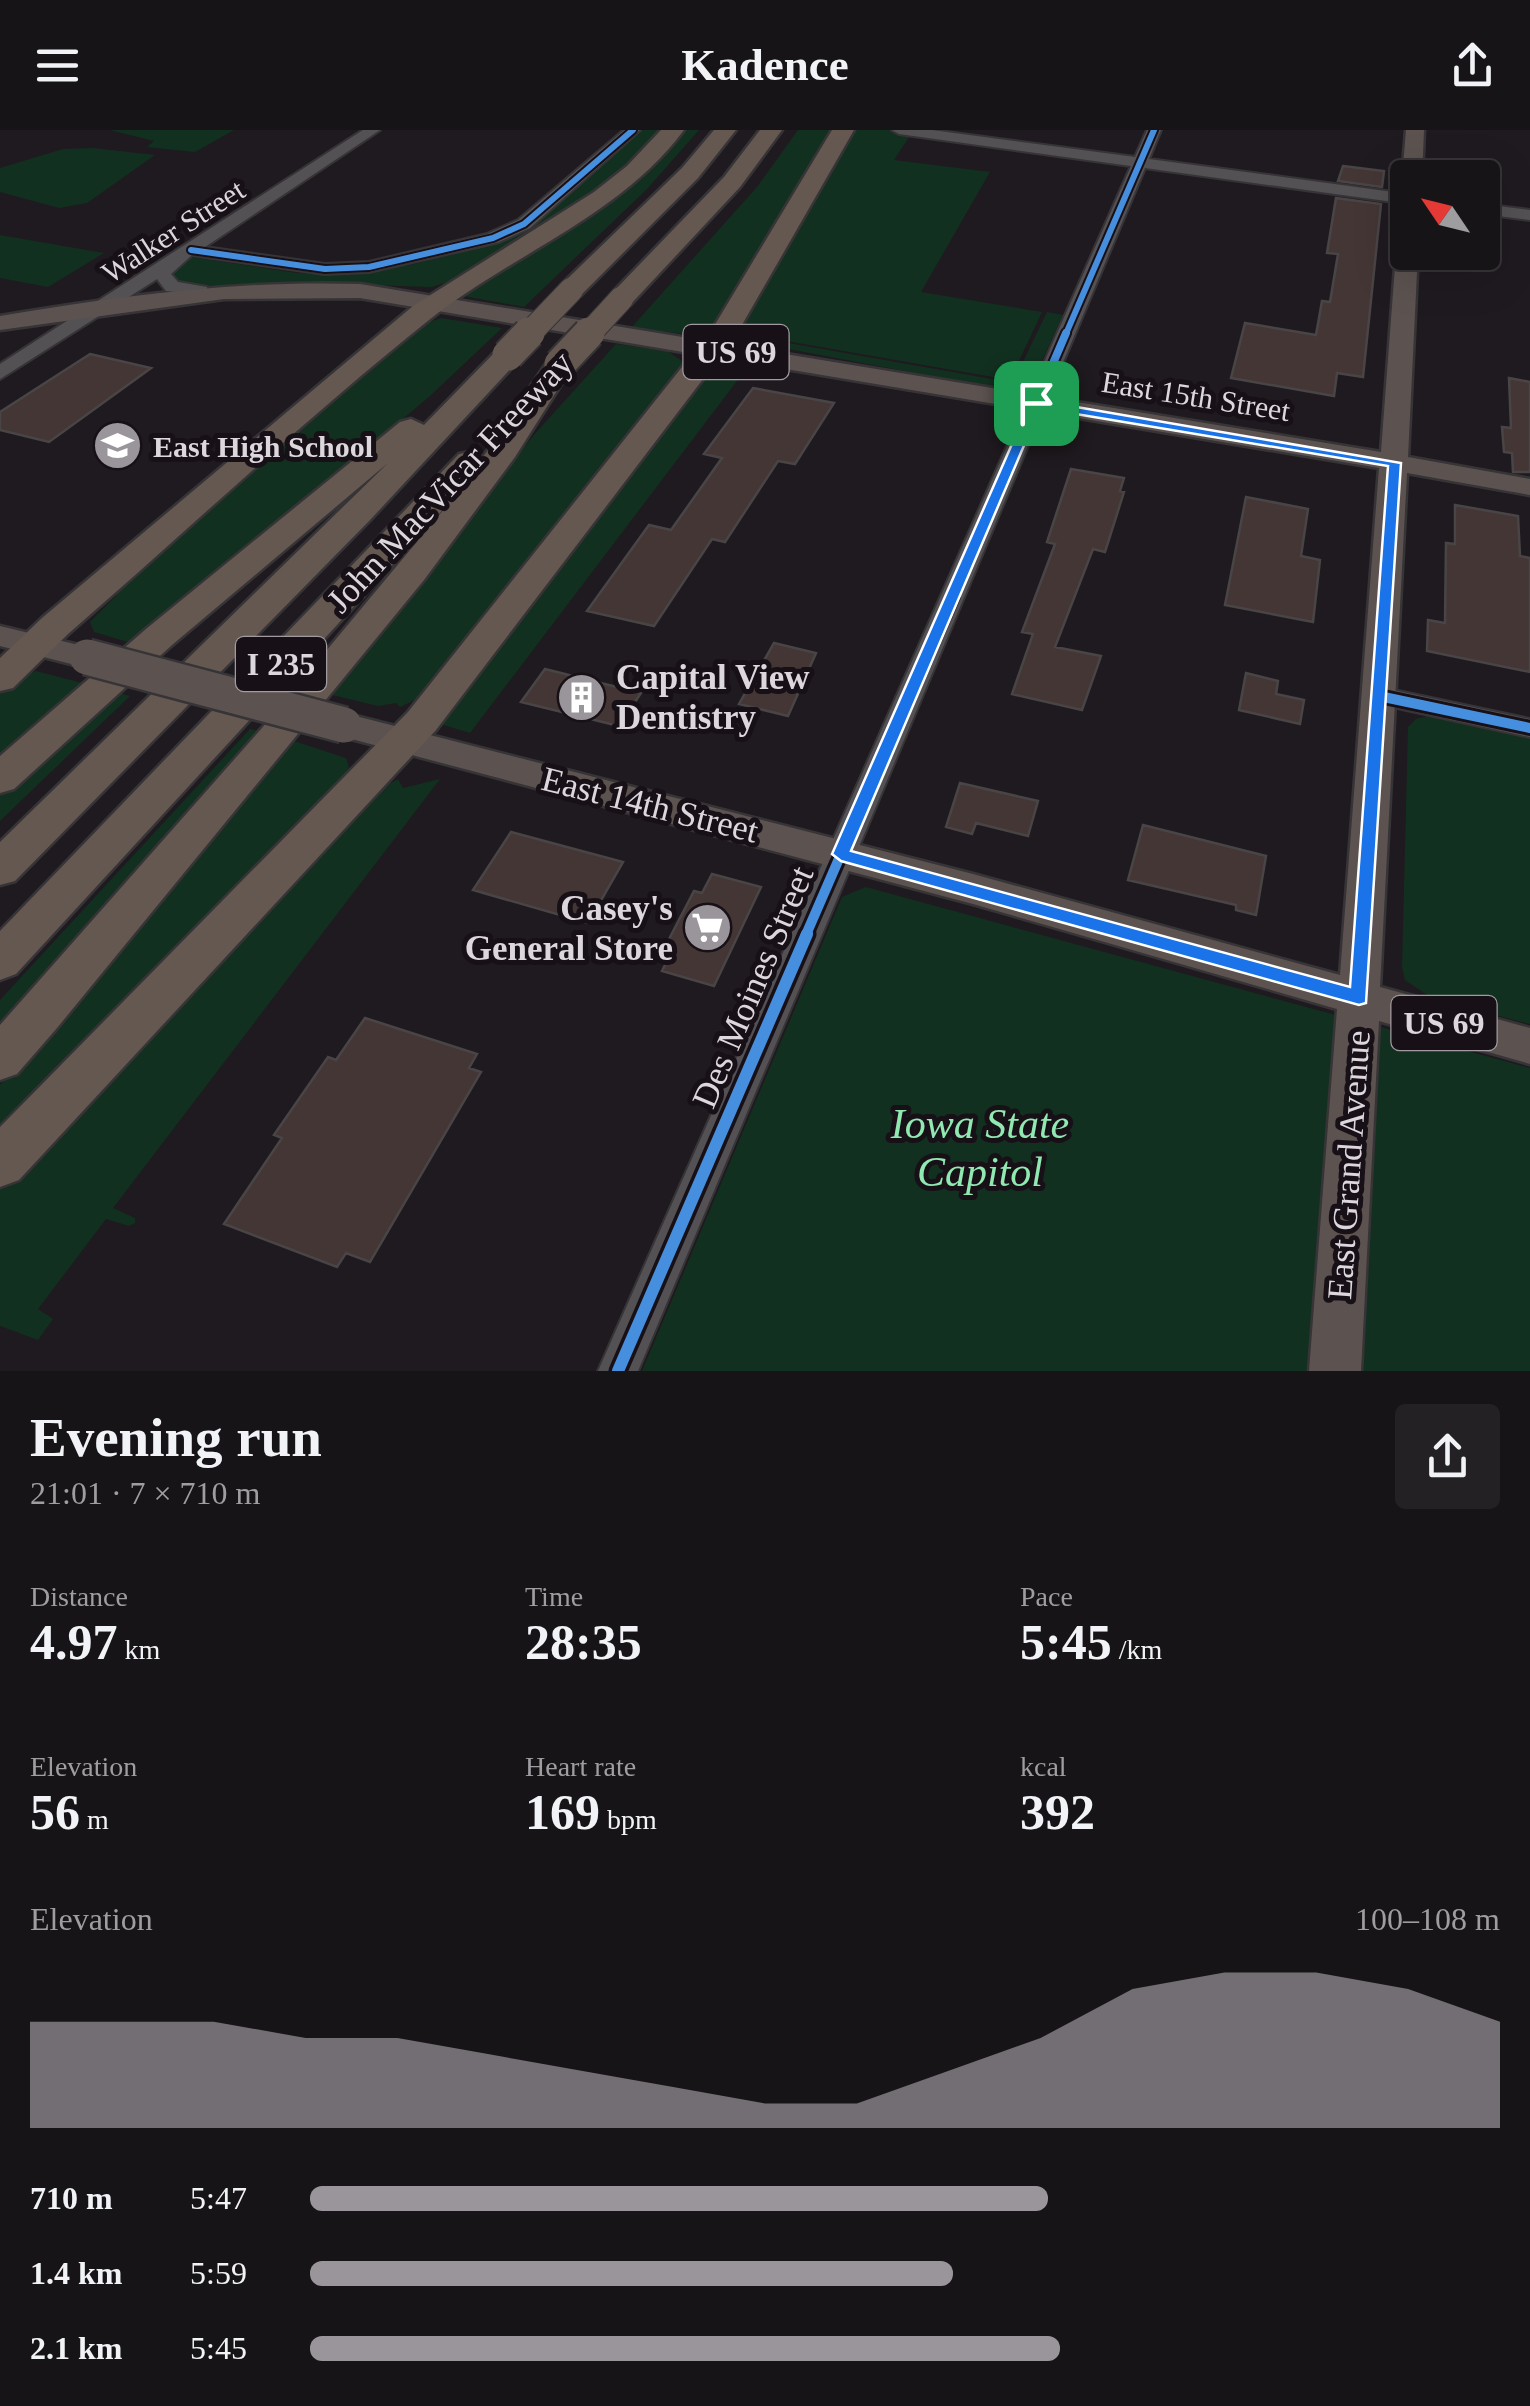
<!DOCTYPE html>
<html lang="en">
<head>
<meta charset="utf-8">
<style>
  body { margin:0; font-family:"Times New Roman",serif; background:#242124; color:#f1f3f6; height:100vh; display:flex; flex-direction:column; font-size:38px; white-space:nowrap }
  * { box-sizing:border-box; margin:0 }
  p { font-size:32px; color:#9e9ea1 }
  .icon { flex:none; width:55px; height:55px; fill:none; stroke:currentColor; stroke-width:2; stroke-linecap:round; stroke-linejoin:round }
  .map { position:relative; height:1241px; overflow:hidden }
  .drawer { display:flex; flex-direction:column; background:#171417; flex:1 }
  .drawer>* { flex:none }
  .needle { width:65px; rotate:305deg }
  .fabs { position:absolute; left:1390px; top:30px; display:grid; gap:20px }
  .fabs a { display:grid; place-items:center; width:110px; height:110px; border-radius:10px; background:#171417; box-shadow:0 10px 40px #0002,0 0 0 2px #363336; font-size:50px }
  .pin { position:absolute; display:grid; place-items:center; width:85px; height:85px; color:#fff; margin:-42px; border-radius:20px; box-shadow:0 5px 15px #0006 }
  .round { display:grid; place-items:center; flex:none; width:105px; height:105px; border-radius:10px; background:#242124 }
  .head { display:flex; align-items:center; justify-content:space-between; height:170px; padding:0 30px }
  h1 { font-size:55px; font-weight:700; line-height:75px }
  .figures { display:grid; grid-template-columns:repeat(3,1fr); gap:15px; height:170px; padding:10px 30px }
  .figures div { display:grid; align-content:center }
  .figures b { font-size:50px; font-weight:700 }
  .figures small { font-size:28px; font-weight:400 }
  .figures p { font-size:28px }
  .chart { height:280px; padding:20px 30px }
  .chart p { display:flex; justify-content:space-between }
  .chart svg { width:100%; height:180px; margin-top:10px; fill:#9a959a; opacity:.7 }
  ul { padding:0 30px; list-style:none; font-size:32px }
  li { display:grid; grid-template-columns:160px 120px 1fr; align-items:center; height:75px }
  li i { height:25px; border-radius:12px; background:#9a959a }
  header { display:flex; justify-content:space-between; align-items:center; height:130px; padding:0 30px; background:#171417; font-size:45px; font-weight:700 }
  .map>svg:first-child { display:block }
  .green { fill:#123020 }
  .building { fill:#433635; stroke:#494546; stroke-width:2.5 }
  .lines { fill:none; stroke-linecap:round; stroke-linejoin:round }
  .minor-casing { stroke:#363436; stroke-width:4 }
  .major-casing { stroke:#363436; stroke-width:5 }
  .highway-casing { stroke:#363436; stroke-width:5 }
  .minor { fill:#545154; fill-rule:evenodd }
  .major { fill:#5c5350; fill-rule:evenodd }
  .highway { fill:#655851; fill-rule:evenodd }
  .major-bridge-casing { stroke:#363436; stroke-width:40; stroke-linecap:butt }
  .highway-bridge-far1-casing { stroke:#363436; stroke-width:26; stroke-linecap:butt }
  .highway-bridge-casing { stroke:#363436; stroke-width:35; stroke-linecap:butt }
  .major-bridge { stroke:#5c5350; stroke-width:35 }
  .highway-bridge-far1 { stroke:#655851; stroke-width:24 }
  .highway-bridge { stroke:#655851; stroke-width:31 }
  .cycleway-far3-casing { stroke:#171017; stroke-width:10 }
  .cycleway-far2-casing { stroke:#171017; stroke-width:12 }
  .cycleway-far1-casing { stroke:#171017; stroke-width:16 }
  .cycleway-casing { stroke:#171017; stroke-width:19 }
  .cycleway-far3 { stroke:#468fdf; stroke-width:6 }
  .cycleway-far2 { stroke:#468fdf; stroke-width:8 }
  .cycleway-far1 { stroke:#468fdf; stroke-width:10 }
  .cycleway { stroke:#468fdf; stroke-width:12 }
  .route { fill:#1a73e8; stroke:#fff; stroke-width:2.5; fill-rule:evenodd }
  .labels { text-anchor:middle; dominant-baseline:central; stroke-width:10; stroke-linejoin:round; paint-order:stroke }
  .far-street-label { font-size:30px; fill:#dcd7dc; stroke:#171017 }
  .far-poi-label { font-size:30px; font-weight:bold; fill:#dcd7dc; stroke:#171017; text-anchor:start }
  .shield { fill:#171017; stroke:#a19ba1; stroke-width:2.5 }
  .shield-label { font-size:32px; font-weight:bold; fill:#dcd7dc }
  .street-label { font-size:35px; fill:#dcd7dc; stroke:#171017 }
  .poi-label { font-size:35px; font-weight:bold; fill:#dcd7dc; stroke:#171017; text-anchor:start }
  .near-park-label { font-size:42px; font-style:italic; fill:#91e9b2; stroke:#171017 }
</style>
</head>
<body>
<header><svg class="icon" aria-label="menu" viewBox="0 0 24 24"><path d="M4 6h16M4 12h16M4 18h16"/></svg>Kadence<svg class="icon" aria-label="share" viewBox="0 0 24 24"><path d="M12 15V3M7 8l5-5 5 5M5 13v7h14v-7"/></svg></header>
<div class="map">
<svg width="1530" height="1241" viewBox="0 0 1530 1241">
  <rect width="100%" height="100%" fill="#1f1a1f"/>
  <!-- green -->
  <path class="green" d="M110 0H234L195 22 147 17 154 11Z
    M639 0H662L623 40 565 83 460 148 432 157 295 153 201 157 178 154 170 143 191 127 297 143 339 144 410 135 466 121 503 109Z
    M680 0H699L648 58 524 177 463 166Z
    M798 0H834L716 196 687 204 631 198 757 57Z
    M852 0H889L909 7 894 30 990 42 921 162 1042 182 1010 250 746 204 742 196 746 188Z
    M93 18 155 25 87 73 59 78 0 62V38L63 19Z
    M0 105 104 123 48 157 0 148Z
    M1047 182 1063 185 1032 252 1014 250Z
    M441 188 502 198 430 266 135 514 94 502 90 492 117 465 110 462 418 196Z
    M760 208 1009 252 1006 260 984 256 762 214 758 213Z
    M616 214 667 221 682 231 683 240 423 566 400 577 396 573 378 576 328 564 533 306Z
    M709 240 730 242 725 248 728 250 734 242 743 243 470 603 437 593Z
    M36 541 86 554 0 631V563L11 551Z
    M111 561 130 566 0 691V663Z
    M1428 586 1530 607V894L1433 869 1405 850 1402 837 1408 597 1416 589Z
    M250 599 264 602 0 906V870Z
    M291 610 346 628 349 637 346 648 0 1006V955Z
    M398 649 403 658 440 649 113 1078 135 1088V1093L129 1096 106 1089 38 1179 53 1189 38 1210 0 1196V1057L378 660Z
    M866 757 1530 938V1241H642L842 767Z"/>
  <!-- building -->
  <path class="building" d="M1343 36 1384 41 1382 57 1338 51Z
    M1336 68 1381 74 1363 247 1337 243 1334 266 1231 248 1245 193 1316 205 1322 171 1330 172 1338 124 1327 123Z
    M90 224 151 238 49 312 0 300V282Z
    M1509 248 1530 252V342H1513L1512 323 1504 322 1502 297 1511 298Z
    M753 258 834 273 795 334 778 331 725 412 712 409 654 496 587 481 649 395 671 400 722 328 704 324Z
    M1071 339 1124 348 1120 361 1124 362 1105 422 1093 419 1055 517 1101 526 1082 580 1012 564 1033 504 1022 502 1055 414 1047 412Z
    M1246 367 1308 379 1301 426 1320 430 1313 492 1225 475Z
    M1455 375 1518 386 1520 426 1530 428V542L1427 521 1428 490 1445 493 1446 413 1455 414Z
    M774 513 816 523 788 586 739 574Z
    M545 539 641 563 619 596 521 572Z
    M1246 543 1278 551 1276 564 1304 570 1300 594 1239 580Z
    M960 653 1038 671 1028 706 976 693 972 704 946 697Z
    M1143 695 1266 726 1256 785 1236 780V775L1128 750Z
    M511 702 623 732 588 793 473 760Z
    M712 744 761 757 714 856 662 841 673 819 665 817 694 761 702 763Z
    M365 888 477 924 469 938 481 942 370 1132 346 1123 337 1137 224 1094 282 1008 274 1005 328 927 336 930Z"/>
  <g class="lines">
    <defs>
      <path id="minor" d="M363 0H380L205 117 325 134 369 132 487 104 518 90 624 0H640L530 98 499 112 369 142 325 144 192 125 171 144 178 152 207 157V165L166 161 157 149 0 249V234Z
        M892 0H932L1135 27 1147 0H1161L1149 29 1408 64V74L1145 38 638 1241H598L1131 36 899 4Z
        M1482 74 1530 80V90L1482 84Z
        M1379 557 1530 589V607L1370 572 1366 566 1370 560Z"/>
      <path id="major" d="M1406 0H1424L1422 48H1408V53L1402 48Z
        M1408 104V122H1418L1408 327 1530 349V365L1407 343 1380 857 1530 898V934L1379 891 1361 1241H1309L1337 879 973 774 344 607 332 603 327 595 332 587 344 583 973 744 1340 845 1379 338 360 168 224 169 0 200V186C120 166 238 150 360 154L1381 322 1397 110Z
        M0 496 99 520 103 527 99 534 87 538 0 516Z"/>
      <path id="highway" d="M661 0H684C619 87 512 124 429 190 305 289 188 400 68 504L13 558 0 561V528L42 488 413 176 594 62 627 36Z
        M714 0H736L698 48 580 166H562L558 160 562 154 682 38Z
        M760 0H782L740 57 630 175H612L608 169 612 163 724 47Z
        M832 0H854L735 207 436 600 19 1050 0 1057V997L408 582 713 198Z
        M508 217 522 225 518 231 370 390 15 751 0 755V712L388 333 172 515 14 659 0 663V626L146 499 400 292 411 289 424 295 498 219Z
        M560 225 570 228 574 234 515 327 424 450 57 898 17 944 0 950V895L262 598 450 372 16 844 0 850V801L459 324 470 322 483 327 550 228Z"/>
    </defs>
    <!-- minor casing -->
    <use href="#minor" class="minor-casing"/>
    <!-- major casing -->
    <use href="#major" class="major-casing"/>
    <!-- highway casing -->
    <use href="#highway" class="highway-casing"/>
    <!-- minor -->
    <use href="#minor" class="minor"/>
    <!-- major -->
    <use href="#major" class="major"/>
    <!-- highway -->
    <use href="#highway" class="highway"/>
    <defs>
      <path id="major-bridge" d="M87 527 344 595"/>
      <path id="highway-bridge-far1" d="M527 206 571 160
        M587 206 621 169"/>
      <path id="highway-bridge" d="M508 225 529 203
        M560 234 589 203"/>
    </defs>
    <!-- major-bridge casing -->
    <use href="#major-bridge" class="major-bridge-casing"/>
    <!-- highway-bridge-far1 casing -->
    <use href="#highway-bridge-far1" class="highway-bridge-far1-casing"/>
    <!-- highway-bridge casing -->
    <use href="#highway-bridge" class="highway-bridge-casing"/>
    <!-- major-bridge -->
    <use href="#major-bridge" class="major-bridge"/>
    <!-- highway-bridge-far1 -->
    <use href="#highway-bridge-far1" class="highway-bridge-far1"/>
    <!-- highway-bridge -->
    <use href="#highway-bridge" class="highway-bridge"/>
    <defs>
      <path id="cycleway-far3" d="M191 120 325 139 369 137 493 108 524 94 633 0
        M1065 206 1154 0"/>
      <path id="cycleway-far2" d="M952 469 1066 203"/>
      <path id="cycleway-far1" d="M1379 566 1530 598
        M805 807 953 466"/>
      <path id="cycleway" d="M618 1241 807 804"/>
    </defs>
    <!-- cycleway-far3 casing -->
    <use href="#cycleway-far3" class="cycleway-far3-casing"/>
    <!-- cycleway-far2 casing -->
    <use href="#cycleway-far2" class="cycleway-far2-casing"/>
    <!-- cycleway-far1 casing -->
    <use href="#cycleway-far1" class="cycleway-far1-casing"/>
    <!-- cycleway casing -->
    <use href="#cycleway" class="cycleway-casing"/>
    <!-- cycleway-far3 -->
    <use href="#cycleway-far3" class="cycleway-far3"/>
    <!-- cycleway-far2 -->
    <use href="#cycleway-far2" class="cycleway-far2"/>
    <!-- cycleway-far1 -->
    <use href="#cycleway-far1" class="cycleway-far1"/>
    <!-- cycleway -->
    <use href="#cycleway" class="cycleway"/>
  </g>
  <!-- route -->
  <path class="route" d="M1036 270 1401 333 1366 873 1359 875 841 731 832 724 1030 273ZM1040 278 1388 336 1350 857 851 721Z"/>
  <!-- icons -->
  <defs>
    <symbol id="school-disc" viewBox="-11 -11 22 22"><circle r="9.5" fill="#9a959a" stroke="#171017"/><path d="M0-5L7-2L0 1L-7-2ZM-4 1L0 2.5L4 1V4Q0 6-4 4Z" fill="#fff"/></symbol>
    <symbol id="building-disc" viewBox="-11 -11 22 22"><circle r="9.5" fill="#9a959a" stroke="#171017"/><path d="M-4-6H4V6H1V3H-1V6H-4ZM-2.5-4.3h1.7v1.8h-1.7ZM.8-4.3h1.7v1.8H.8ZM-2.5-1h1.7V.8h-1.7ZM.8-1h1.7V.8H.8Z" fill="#fff"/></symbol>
    <symbol id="supermarket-disc" viewBox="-11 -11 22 22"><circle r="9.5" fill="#9a959a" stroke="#171017"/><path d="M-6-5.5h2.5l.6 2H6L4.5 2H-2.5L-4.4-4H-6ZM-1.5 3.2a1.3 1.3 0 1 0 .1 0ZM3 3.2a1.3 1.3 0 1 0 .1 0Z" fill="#fff"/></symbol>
  </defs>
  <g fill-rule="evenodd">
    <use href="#school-disc" x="90" y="288" width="55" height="55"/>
    <use href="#building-disc" x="554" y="540" width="55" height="55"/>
    <use href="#supermarket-disc" x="680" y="770" width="55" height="55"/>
  </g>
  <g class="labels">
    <!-- far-street labels -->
    <g class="far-street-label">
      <text transform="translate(173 101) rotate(-33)">Walker Street</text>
      <text transform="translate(1196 266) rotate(9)">East 15th Street</text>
    </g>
    <!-- far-poi labels -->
    <g class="far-poi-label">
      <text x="153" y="316">East High School</text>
    </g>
    <!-- shield labels -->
    <g class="shield">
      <rect x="683.5" y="195" width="105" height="54" rx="8"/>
      <rect x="236" y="507" width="90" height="54" rx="8"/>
      <rect x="1391.5" y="866" width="105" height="54" rx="8"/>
    </g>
    <g class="shield-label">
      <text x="736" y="222">US 69</text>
      <text x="281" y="534">I 235</text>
      <text x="1444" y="893">US 69</text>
    </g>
    <!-- street labels -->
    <g class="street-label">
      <text transform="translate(450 352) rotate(-47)">John MacVicar Freeway</text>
      <text transform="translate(650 675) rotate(14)">East 14th Street</text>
      <text transform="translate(753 857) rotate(-67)">Des Moines Street</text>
      <text transform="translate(1349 1035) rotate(-86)">East Grand Avenue</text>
    </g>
    <!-- poi labels -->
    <g class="poi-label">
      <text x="616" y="547">Capital View<tspan x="616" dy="40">Dentistry</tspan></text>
      <text x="673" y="778" text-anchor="end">Casey's<tspan x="673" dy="40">General Store</tspan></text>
    </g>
    <!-- near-park labels -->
    <g class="near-park-label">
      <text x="980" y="994">Iowa State<tspan x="980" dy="48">Capitol</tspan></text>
    </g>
  </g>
</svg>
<div class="fabs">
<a><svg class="needle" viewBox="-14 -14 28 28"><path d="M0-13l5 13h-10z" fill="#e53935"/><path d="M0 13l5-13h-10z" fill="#9e9ea1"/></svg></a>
</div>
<div class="pin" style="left:1036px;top:273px;background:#1e9e55"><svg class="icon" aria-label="arrive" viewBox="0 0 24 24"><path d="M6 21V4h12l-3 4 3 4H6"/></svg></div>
</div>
<section class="drawer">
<div class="head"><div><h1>Evening run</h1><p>21:01 · 7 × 710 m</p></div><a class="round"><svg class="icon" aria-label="share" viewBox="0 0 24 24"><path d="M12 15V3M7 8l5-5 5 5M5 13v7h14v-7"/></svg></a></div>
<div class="figures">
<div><p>Distance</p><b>4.97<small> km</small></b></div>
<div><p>Time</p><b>28:35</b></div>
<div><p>Pace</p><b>5:45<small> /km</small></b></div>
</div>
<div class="figures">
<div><p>Elevation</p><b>56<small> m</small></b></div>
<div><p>Heart rate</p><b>169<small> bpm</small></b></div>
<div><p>kcal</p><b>392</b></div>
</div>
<div class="chart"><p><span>Elevation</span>100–108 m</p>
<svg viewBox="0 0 160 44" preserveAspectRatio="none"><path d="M0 44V18L10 18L20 18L30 22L40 22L50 26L60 30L70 34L80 38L90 38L100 30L110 22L120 10L130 6L140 6L150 10L160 18V44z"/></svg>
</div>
<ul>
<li><b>710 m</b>5:47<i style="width:62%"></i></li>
<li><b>1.4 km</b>5:59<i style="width:54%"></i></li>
<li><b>2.1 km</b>5:45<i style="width:63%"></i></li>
</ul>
</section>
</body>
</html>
